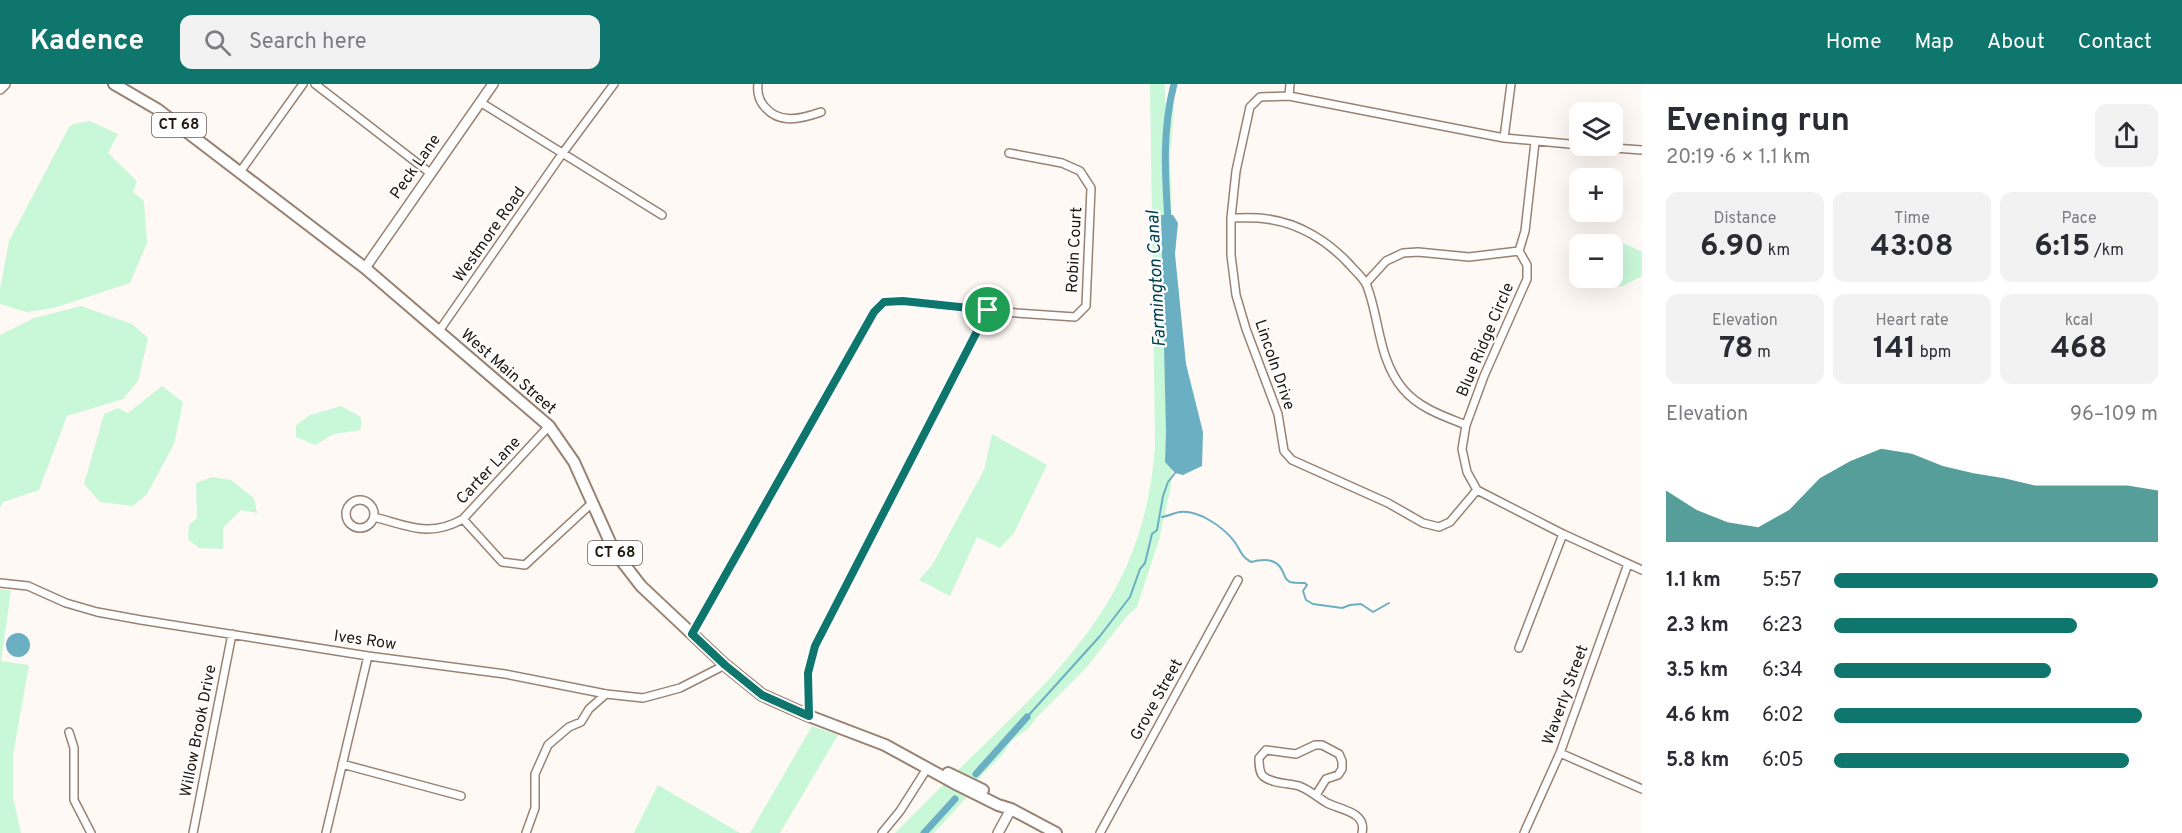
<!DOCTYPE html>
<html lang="en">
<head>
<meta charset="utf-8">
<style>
  body { margin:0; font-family:Overpass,sans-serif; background:#f2f2f3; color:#2b2b33; height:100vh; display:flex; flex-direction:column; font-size:22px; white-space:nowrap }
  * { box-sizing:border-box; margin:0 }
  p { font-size:20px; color:#7c7c81 }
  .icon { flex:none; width:33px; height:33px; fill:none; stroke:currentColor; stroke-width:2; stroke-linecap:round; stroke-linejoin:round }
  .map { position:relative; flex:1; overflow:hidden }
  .sheet { display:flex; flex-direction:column; background:#fff; width:540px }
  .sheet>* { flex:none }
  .buttons { position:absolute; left:1569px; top:18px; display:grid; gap:12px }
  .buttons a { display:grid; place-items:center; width:54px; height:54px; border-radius:12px; background:#fff; box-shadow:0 6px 24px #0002; font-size:30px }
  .pin { position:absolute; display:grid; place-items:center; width:51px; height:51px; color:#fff; margin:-26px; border:3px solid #fff; border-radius:50%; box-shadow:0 2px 6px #0007 }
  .round { display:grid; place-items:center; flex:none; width:63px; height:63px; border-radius:12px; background:#f2f2f3 }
  .summary { display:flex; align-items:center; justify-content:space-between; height:102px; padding:0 24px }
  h1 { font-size:33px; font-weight:700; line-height:45px }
  .metrics { display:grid; grid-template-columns:repeat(3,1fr); gap:9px; height:102px; padding:6px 24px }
  .metrics div { display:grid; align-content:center; border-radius:12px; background:#f2f2f3; text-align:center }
  .metrics b { font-size:30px; font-weight:700 }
  .metrics small { font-size:16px; font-weight:400 }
  .metrics p { font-size:16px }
  .chart { height:168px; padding:12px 24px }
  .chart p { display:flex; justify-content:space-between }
  .chart svg { width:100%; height:108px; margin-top:6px; fill:#0f766e; opacity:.7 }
  ul { padding:0 24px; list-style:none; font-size:20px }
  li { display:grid; grid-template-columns:96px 72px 1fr; align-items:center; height:45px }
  li i { height:15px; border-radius:8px; background:#0f766e }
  header { display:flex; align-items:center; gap:36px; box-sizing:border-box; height:84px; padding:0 30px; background:#0f766e; color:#fff }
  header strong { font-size:28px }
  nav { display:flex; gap:33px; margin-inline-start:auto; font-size:21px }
  .search { width:420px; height:54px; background:#f2f2f3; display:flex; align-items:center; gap:15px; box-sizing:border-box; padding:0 21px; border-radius:12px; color:#7c7c81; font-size:22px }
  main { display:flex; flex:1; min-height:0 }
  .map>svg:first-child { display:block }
  .green { fill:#c9f8d8 }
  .water { fill:#6aafc2 }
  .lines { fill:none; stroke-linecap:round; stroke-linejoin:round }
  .stream { stroke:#6aafc2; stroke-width:2 }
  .canal { stroke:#6aafc2; stroke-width:7 }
  .street-casing { stroke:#998271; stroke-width:10 }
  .secondary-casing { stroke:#998271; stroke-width:12 }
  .primary-casing { stroke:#998271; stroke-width:14 }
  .street { stroke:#fff; stroke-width:7 }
  .secondary { stroke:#fff; stroke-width:9 }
  .primary { stroke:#fff; stroke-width:10 }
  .route-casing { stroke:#fff; stroke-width:12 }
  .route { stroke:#0f766e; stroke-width:8 }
  .labels { text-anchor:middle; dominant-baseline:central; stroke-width:4.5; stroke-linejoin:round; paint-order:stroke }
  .shield { fill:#fff; stroke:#645e59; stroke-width:1.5 }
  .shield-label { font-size:15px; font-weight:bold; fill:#211912 }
  .street-label { font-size:16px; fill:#211912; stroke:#fff }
  .water-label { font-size:18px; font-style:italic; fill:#004150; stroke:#fff }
</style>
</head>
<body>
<header>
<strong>Kadence</strong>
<div class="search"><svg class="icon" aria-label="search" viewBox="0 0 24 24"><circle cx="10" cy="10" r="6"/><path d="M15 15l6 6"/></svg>Search here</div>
<nav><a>Home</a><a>Map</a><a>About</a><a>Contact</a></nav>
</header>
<main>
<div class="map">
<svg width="1642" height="749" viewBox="0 0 1642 749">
  <rect width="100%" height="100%" fill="#fff9f6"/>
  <!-- green -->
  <path class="green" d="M1150 0H1165V20L1174 25 1170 71 1175 265 1173 374 1171 402 1159 456 1137 523 1127 532 1086 584 1036 634 1028 645 1012 656 1003 670 974 699 955 689C1059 587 1145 516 1155 360Z
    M90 37 118 50 108 69 137 97 133 108 144 117 147 159 130 199 54 224 26 228 0 220V205L9 157 69 43 73 40Z
    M1615 155 1642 168V192L1621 203 1603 194H1612L1613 161Z
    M81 222 132 240 148 254 138 297 123 315 67 332 39 406 3 418 0 424V251L34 234Z
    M162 302 183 318 174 360 147 410 133 422 100 418 84 400 104 330 118 324 128 329Z
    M341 322 361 333V346L334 350 315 361 296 353V341L310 331Z
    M992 350 1047 381 1014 449 1000 464 977 453 950 512 919 496 932 481 984 386Z
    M212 393 231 396 254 414 257 429 241 426 223 444V465L199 464 188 455 189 441 197 434 196 399Z
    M0 505 11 506 1 577 29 581 13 671V713L21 749H0Z
    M812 642 838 651 780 749H750Z
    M944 700 968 712 934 749H895Z
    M658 701 740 749H634Z"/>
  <!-- water -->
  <path class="water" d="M1161 131H1173L1178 139 1175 170 1186 280 1203 348 1202 382 1183 391 1175 389 1165 378 1166 348Z
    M6 561a12 12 0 1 1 24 0a12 12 0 1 1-24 0Z"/>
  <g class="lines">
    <!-- stream -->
    <path class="stream" d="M1162 433C1168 432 1174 429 1180 428 1199 426 1223 443 1234 457 1240 465 1241 473 1251 478 1262 475 1276 474 1282 486 1285 491 1284 495 1290 498 1294 499 1301 499 1305 499L1307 501 1303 507 1306 516 1313 520 1342 524 1350 521 1361 520 1373 528 1389 519
      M1027 633 1100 552 1130 513 1140 485 1145 479 1152 450 1157 446 1163 412 1168 398 1175 389"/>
    <!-- canal -->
    <path class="canal" d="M1168 137C1165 90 1162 46 1174 0
      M976 690 1027 633
      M924 749 955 715"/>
    <defs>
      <path id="street" d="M315 0 430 89
        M758 0C757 8 759 16 764 22 779 41 801 35 821 28
        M1289 12 1290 0
        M480 18 662 131
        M1504 54 1511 0
        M1586 62 1642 66
        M240 88 303 0
        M1231 134C1243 134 1255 133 1267 135 1299 139 1328 157 1350 181 1355 187 1364 194 1367 202 1380 236 1378 275 1403 305 1419 324 1443 332 1466 341
        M1519 167 1525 147 1535 58
        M1366 199 1386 177 1403 169 1418 168 1469 173 1519 167
        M439 247 562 70 614 0
        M1477 406 1450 438 1439 443 1423 439 1388 419 1292 376 1284 367 1278 330 1246 245 1236 211 1231 171V134L1236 87 1250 23 1260 13 1289 12 1504 54 1580 61
        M1477 406 1467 388 1462 365 1466 341 1484 292 1527 195V181L1519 167
        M1477 406 1563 450 1642 486
        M346 430a14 14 0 1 1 28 0a14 14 0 1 1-28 0Z
        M374 433C409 442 429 454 463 435L549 342
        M463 435 502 478 525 481 592 419
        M0 499 28 502 66 519 97 528 141 536 368 572 505 590 606 610 643 614 680 604 725 581
        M692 550 874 228 884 218 903 217 988 227 1075 233 1086 222 1091 104 1080 87 1062 79 1009 69
        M1519 564 1563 450
        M809 632 808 589 815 562 988 227
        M69 648 74 664V716L91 749
        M1560 669 1642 705
        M342 680 461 712
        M1316 711 1326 695 1338 691 1342 685V677L1339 670 1322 661H1315L1296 670 1266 666 1259 674C1259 680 1259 688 1263 692 1272 700 1289 699 1299 702 1310 706 1318 714 1327 719 1341 726 1367 728 1362 749
        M193 749 232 550
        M326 749 368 572
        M526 749 535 724V690L548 661 569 643 581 638 589 625 606 610
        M882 749 900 727 928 683
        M1100 749 1238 496
        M1524 749 1560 669 1628 480"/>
      <path id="secondary" d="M0 5 5 0
        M365 184 493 0
        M998 749 1011 725"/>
      <path id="primary" d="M114 0 157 25 365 184 549 342 574 378 614 467 641 502 725 581 762 611 809 632 885 661 958 701 998 721 1011 725 1056 749
        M948 689 983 706"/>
    </defs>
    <!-- street casing -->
    <use href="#street" class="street-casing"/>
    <!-- secondary casing -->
    <use href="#secondary" class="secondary-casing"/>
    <!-- primary casing -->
    <use href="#primary" class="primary-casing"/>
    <!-- street -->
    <use href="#street" class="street"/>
    <!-- secondary -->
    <use href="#secondary" class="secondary"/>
    <!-- primary -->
    <use href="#primary" class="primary"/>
  </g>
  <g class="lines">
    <defs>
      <path id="route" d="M903 217 988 226 815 562 808 589 809 632 762 611 725 581 692 550 874 228 884 218Z"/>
    </defs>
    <!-- route casing -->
    <use href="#route" class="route-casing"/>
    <!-- route -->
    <use href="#route" class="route"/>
  </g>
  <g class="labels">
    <!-- shield labels -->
    <g class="shield">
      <rect x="152" y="29" width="54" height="24" rx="4.5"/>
      <rect x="588" y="457" width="54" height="24" rx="4.5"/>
    </g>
    <g class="shield-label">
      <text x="179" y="41">CT 68</text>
      <text x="615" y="469">CT 68</text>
    </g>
    <!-- street labels -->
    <g class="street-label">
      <text transform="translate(416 83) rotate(-55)">Peck Lane</text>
      <text transform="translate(490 151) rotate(-55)">Westmore Road</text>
      <text transform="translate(1075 166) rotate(-87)">Robin Court</text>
      <text transform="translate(1486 256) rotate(-67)">Blue Ridge Circle</text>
      <text transform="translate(1274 281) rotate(71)">Lincoln Drive</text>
      <text transform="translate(508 288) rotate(41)">West Main Street</text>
      <text transform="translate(489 387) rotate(-47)">Carter Lane</text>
      <text transform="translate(365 557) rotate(8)">Ives Row</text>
      <text transform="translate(1566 611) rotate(-70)">Waverly Street</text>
      <text transform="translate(1157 616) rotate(-61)">Grove Street</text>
      <text transform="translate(199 647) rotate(-79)">Willow Brook Drive</text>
    </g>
    <!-- water labels -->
    <g class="water-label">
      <text transform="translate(1157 195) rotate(-93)">Farmington Canal</text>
    </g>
  </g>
</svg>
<div class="buttons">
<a><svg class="icon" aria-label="layers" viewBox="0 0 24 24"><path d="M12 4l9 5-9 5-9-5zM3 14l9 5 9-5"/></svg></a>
<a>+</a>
<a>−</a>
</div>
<div class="pin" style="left:988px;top:226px;background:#1e9e55"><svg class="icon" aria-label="arrive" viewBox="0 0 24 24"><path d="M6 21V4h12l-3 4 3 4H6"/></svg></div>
</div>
<section class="sheet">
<div class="summary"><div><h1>Evening run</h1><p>20:19 · 6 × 1.1 km</p></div><a class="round"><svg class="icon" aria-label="share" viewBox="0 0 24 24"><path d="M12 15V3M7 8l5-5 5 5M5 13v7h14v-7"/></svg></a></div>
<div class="metrics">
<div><p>Distance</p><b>6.90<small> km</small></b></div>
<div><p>Time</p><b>43:08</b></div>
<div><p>Pace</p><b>6:15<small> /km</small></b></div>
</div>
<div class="metrics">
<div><p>Elevation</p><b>78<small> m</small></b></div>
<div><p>Heart rate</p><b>141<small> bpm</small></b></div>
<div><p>kcal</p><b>468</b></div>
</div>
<div class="chart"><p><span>Elevation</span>96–109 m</p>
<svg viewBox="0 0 160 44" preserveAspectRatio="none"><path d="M0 44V23L10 31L20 36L30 38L40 31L50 18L60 11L70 6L80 8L90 13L100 16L110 18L120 21L130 21L140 21L150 21L160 23V44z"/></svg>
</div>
<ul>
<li><b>1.1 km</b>5:57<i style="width:100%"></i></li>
<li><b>2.3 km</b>6:23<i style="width:75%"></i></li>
<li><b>3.5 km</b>6:34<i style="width:67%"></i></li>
<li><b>4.6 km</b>6:02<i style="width:95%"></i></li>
<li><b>5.8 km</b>6:05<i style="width:91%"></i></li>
</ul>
</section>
</main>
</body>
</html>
